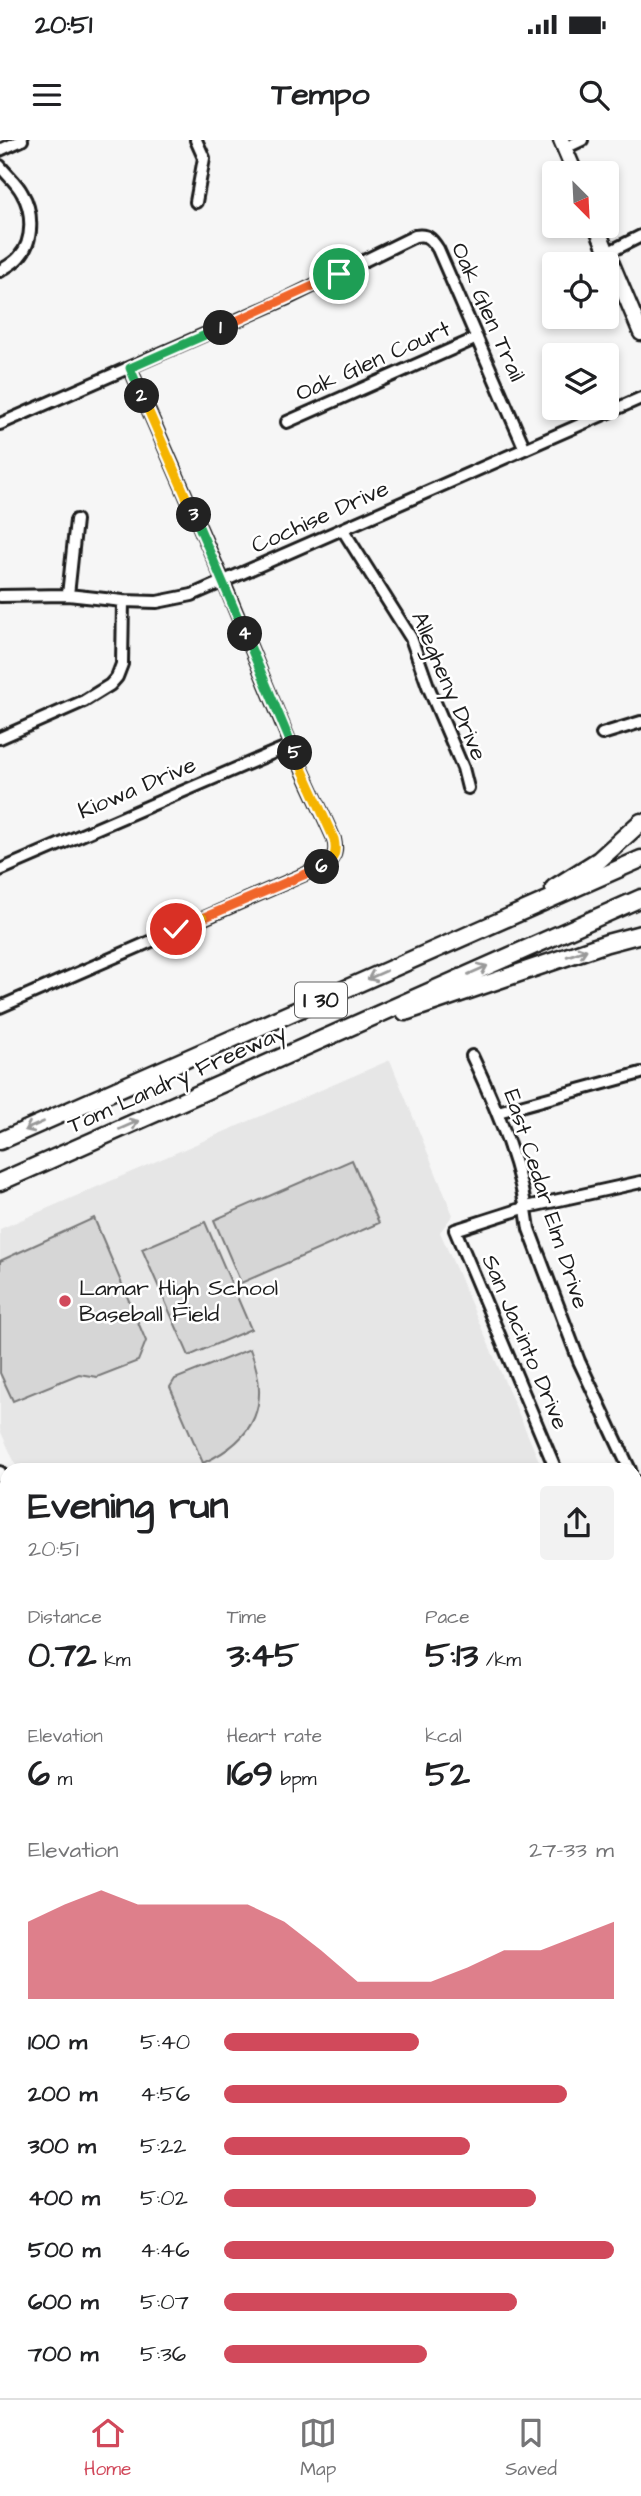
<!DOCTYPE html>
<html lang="en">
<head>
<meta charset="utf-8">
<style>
  body { margin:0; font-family:"Architects Daughter",sans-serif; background:#f2f2f2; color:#202124; height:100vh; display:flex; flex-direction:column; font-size:26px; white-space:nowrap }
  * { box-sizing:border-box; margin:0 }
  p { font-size:23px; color:#757577 }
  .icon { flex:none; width:38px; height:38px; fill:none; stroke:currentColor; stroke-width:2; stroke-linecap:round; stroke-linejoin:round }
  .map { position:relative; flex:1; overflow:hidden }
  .details { position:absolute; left:0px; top:1323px; width:642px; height:936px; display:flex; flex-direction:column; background:#fff; border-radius:21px 21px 0 0; box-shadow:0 4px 10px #0003 }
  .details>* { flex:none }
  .needle { width:46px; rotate:156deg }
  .controls { position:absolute; left:542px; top:21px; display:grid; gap:14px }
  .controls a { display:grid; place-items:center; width:77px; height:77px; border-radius:7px; background:#fff; box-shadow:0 4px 10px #0003; font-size:35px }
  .pin { position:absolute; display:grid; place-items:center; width:60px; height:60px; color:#fff; margin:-30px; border:4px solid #fff; border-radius:50%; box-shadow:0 2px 7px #0007 }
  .km { position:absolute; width:35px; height:35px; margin:-18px; border-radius:50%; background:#222; color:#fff; font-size:19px; line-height:35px; text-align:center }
  .round { display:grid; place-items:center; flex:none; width:74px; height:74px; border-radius:7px; background:#f2f2f2 }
  .head { display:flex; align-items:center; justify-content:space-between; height:119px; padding:0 28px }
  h1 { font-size:38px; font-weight:700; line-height:52px }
  .stats { display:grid; grid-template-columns:repeat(3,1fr); gap:10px; height:119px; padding:7px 28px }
  .stats div { display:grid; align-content:center }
  .stats b { font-size:35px; font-weight:700 }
  .stats small { font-size:19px; font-weight:400 }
  .stats p { font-size:19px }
  .chart { height:196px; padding:14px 28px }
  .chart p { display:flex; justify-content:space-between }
  .chart svg { width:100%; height:126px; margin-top:7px; fill:#d1495b; opacity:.7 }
  ul { padding:0 28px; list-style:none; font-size:23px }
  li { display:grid; grid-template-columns:112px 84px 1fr; align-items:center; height:52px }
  li i { height:18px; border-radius:9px; background:#d1495b }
  .status { display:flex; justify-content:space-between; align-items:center; height:49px; padding:0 35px; background:#fff; direction:ltr }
  .status svg { height:19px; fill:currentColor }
  header { display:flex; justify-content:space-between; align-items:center; height:91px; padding:0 28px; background:#fff; font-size:32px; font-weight:700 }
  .tab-bar { display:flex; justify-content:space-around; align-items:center; height:98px; border-top:2px solid #e0e0e0; background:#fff; font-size:19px; color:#757577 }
  .tab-bar a { display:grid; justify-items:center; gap:4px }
  .tab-bar .on { color:#d1495b }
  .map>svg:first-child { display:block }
  .built { fill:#e6e6e6 }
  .park { fill:#d6d6d6; stroke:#797979; stroke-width:2 }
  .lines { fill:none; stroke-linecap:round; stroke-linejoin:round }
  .minor-casing { stroke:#1c1c1c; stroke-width:16 }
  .major-casing { stroke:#1c1c1c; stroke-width:19 }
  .highway-casing { stroke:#1c1c1c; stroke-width:21 }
  .minor { stroke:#fff; stroke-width:10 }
  .major { stroke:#fff; stroke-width:14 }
  .highway { stroke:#fff; stroke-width:16 }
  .oneway { stroke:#999 }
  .split-1-casing { stroke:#fff; stroke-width:14 }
  .split-2-casing { stroke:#fff; stroke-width:14 }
  .split-3-casing { stroke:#fff; stroke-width:14 }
  .split-4-casing { stroke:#fff; stroke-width:14 }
  .split-5-casing { stroke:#fff; stroke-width:14 }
  .split-6-casing { stroke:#fff; stroke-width:14 }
  .split-7-casing { stroke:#fff; stroke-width:14 }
  .split-8-casing { stroke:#fff; stroke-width:14 }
  .split-1 { stroke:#f0652b; stroke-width:9 }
  .split-2 { stroke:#22a559; stroke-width:9 }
  .split-3 { stroke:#f5b400; stroke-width:9 }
  .split-4 { stroke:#22a559; stroke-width:9 }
  .split-5 { stroke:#22a559; stroke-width:9 }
  .split-6 { stroke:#f5b400; stroke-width:9 }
  .split-7 { stroke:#f0652b; stroke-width:9 }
  .split-8 { stroke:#f5b400; stroke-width:9 }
  .poi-dot { fill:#d1495b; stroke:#fff; stroke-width:2.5 }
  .labels { text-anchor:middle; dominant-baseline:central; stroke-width:5; stroke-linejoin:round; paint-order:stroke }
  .shield { fill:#fff; stroke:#606060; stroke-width:2 }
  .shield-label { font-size:21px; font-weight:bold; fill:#1c1c1c }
  .street-label { font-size:23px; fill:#1c1c1c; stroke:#fff }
  .poi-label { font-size:23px; fill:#1c1c1c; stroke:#fff; text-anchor:start }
</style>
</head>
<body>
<div class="status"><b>20:51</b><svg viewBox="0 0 49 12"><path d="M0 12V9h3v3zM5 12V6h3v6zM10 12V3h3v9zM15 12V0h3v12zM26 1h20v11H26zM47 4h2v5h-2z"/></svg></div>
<header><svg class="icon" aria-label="menu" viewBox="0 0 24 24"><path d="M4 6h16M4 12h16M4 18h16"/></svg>Tempo<svg class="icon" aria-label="search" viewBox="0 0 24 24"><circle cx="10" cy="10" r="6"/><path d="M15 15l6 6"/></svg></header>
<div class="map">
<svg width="641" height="2258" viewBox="0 0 641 2258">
  <rect width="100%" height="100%" fill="#f6f6f6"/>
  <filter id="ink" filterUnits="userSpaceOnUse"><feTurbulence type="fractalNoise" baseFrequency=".0143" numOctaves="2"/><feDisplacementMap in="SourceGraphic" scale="14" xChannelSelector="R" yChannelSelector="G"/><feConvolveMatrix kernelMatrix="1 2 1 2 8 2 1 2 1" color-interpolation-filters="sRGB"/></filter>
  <g filter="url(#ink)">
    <!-- built -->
    <path class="built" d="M390 920 453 1075 440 1092 543 1330H18L0 1290V1089Z"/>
    <!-- park -->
    <path class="park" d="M352 1020 379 1083 241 1143 214 1080Z
      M94 1078 146 1201 138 1221 97 1237 79 1234 13 1261 0 1233V1121Z
      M205 1082 251 1189 189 1216 142 1109Z
      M250 1209C271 1263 256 1299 203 1323L170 1247 175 1239Z"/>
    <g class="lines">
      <defs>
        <path id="minor" d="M565 8 582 0
          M0 10 22 0
          M0 26C7 35 17 43 22 53 33 71 34 101 19 117 14 123 6 127 0 131
          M196 62 204 18 196 0
          M607 113 641 96
          M287 282 477 198
          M0 284 288 158 415 96C427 94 431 98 438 109L525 309
          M343 390 411 498 428 546 463 628 468 648
          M68 455 76 380
          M0 456 68 455 123 461 157 462 192 455 641 258
          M602 594 641 582
          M0 598 84 561 110 545 117 537 122 524 123 461
          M0 730 291 605
          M0 867 326 725C335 716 337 712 334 699L291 605 224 443 130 228
          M472 916C498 971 522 1029 529 1089L579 1221 630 1330
          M498 972 641 933
          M556 1330 455 1090 527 1067 641 1042
          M0 1332 7 1349
          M635 1341 641 1351
          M0 1438 7 1435
          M635 1517 641 1532
          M0 1523 7 1537
          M0 1554 7 1551
          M635 1605 641 1601
          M635 1766 641 1779
          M0 1878 7 1875
          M0 2024 7 2021
          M0 2141 7 2138
          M394 2252 396 2258
          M409 2252 412 2258
          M18 2258 31 2252
          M302 2258 315 2252"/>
        <path id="major" d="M561 0 575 33
          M596 86 641 193
          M635 1513 641 1511
          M635 1536 641 1534
          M0 1744H7
          M0 1766H7"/>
        <path id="highway" d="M554 748 599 720 641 682
          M405 872 607 803 641 794
          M0 1001 641 719
          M0 1042 641 758"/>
      </defs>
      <!-- minor casing -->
      <use href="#minor" class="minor-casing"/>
      <!-- major casing -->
      <use href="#major" class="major-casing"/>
      <!-- highway casing -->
      <use href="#highway" class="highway-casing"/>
      <!-- minor -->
      <use href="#minor" class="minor"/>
      <!-- major -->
      <use href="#major" class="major"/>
      <!-- highway -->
      <use href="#highway" class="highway"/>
    </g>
    <!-- one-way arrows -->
    <defs><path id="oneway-shaft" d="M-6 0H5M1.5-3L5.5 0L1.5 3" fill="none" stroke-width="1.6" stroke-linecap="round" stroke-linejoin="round" transform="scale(1.75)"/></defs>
    <g class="oneway">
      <use href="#oneway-shaft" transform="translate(577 813) rotate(-19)"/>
      <use href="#oneway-shaft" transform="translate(478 830) rotate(-24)"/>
      <use href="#oneway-shaft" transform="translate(377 835) rotate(156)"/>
      <use href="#oneway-shaft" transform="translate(129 985) rotate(-24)"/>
      <use href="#oneway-shaft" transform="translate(34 986) rotate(156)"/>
    </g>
  </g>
  <g class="lines" filter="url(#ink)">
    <defs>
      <path id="split-1" d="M221 188 339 134"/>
      <path id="split-2" d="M142 256 130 228 221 188"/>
      <path id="split-3" d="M142 256 194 375"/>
      <path id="split-4" d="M194 375 245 494"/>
      <path id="split-5" d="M245 494 295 613"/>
      <path id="split-6" d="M295 613 334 699C337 712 335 721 322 727"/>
      <path id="split-7" d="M203 778 322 727"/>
      <path id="split-8" d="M176 789 203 778"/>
    </defs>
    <!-- split-1 casing -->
    <use href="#split-1" class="split-1-casing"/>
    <!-- split-2 casing -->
    <use href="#split-2" class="split-2-casing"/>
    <!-- split-3 casing -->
    <use href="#split-3" class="split-3-casing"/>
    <!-- split-4 casing -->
    <use href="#split-4" class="split-4-casing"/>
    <!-- split-5 casing -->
    <use href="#split-5" class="split-5-casing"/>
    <!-- split-6 casing -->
    <use href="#split-6" class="split-6-casing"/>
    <!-- split-7 casing -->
    <use href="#split-7" class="split-7-casing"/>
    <!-- split-8 casing -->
    <use href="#split-8" class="split-8-casing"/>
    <!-- split-1 -->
    <use href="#split-1" class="split-1"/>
    <!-- split-2 -->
    <use href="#split-2" class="split-2"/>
    <!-- split-3 -->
    <use href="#split-3" class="split-3"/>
    <!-- split-4 -->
    <use href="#split-4" class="split-4"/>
    <!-- split-5 -->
    <use href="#split-5" class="split-5"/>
    <!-- split-6 -->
    <use href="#split-6" class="split-6"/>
    <!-- split-7 -->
    <use href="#split-7" class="split-7"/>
    <!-- split-8 -->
    <use href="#split-8" class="split-8"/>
  </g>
  <!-- markers -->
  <circle class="poi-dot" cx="65" cy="1161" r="7"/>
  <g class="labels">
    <!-- shield labels -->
    <rect class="shield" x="295" y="842.5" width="52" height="35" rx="5"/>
    <g class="shield-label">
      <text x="321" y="860">I 30</text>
    </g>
    <!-- street labels -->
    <g class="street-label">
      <text transform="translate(488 172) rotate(66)">Oak Glen Trail</text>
      <text transform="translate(373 221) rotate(-24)">Oak Glen Court</text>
      <text transform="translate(320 377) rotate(-24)">Cochise Drive</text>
      <text transform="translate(449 546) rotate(67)">Allegheny Drive</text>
      <text transform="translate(137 648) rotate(-23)">Kiowa Drive</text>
      <text transform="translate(177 939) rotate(-24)">Tom Landry Freeway</text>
      <text transform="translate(546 1059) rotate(72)">East Cedar Elm Drive</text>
      <text transform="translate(525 1202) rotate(67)">San Jacinto Drive</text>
    </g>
    <!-- poi labels -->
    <g class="poi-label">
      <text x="79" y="1148">Lamar High School<tspan x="79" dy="26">Baseball Field</tspan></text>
    </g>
  </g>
</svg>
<div class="controls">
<a><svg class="needle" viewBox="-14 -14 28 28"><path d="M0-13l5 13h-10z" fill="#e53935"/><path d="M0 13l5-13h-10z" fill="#757577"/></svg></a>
<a><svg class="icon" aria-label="locate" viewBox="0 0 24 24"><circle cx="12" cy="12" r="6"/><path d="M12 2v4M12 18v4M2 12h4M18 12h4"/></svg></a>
<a><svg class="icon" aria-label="layers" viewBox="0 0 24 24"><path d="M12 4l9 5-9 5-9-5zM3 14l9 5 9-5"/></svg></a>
</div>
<div class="pin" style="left:339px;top:134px;background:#1e9e55"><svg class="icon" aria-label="arrive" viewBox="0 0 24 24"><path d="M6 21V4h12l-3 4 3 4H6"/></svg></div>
<div class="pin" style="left:176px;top:789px;background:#d93025"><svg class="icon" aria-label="check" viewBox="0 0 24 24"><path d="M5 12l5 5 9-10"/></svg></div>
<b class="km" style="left:221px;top:188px">1</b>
<b class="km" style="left:142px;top:256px">2</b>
<b class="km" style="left:194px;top:375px">3</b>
<b class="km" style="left:245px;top:494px">4</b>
<b class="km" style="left:295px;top:613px">5</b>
<b class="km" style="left:322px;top:727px">6</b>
<section class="details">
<div class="head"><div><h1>Evening run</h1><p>20:51</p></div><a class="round"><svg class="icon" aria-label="share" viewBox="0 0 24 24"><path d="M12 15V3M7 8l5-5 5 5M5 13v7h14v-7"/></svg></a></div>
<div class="stats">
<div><p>Distance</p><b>0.72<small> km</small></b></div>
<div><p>Time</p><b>3:45</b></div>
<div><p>Pace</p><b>5:13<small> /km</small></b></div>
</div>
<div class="stats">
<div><p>Elevation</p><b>6<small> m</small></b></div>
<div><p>Heart rate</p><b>169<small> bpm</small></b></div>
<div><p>kcal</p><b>52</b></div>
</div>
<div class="chart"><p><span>Elevation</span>27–33 m</p>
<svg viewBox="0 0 160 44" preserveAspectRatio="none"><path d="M0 44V17L10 11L20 6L30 11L40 11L50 11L60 11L70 17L80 27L90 38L100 38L110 38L120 33L130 27L140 27L150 22L160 17V44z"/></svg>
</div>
<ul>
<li><b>100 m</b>5:40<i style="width:50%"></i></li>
<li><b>200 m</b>4:56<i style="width:88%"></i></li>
<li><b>300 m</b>5:22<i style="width:63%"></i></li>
<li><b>400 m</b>5:02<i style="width:80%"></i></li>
<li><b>500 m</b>4:46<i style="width:100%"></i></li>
<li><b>600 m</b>5:07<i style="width:75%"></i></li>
<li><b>700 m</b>5:36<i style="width:52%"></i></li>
</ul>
</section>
</div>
<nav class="tab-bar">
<a class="on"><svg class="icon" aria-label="home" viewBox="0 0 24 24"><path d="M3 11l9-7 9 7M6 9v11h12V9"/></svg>Home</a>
<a><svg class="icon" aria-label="map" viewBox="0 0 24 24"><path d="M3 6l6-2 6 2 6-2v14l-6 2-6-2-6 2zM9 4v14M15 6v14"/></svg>Map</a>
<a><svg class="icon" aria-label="saved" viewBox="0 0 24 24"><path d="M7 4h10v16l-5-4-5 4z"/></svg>Saved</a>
</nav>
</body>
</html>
